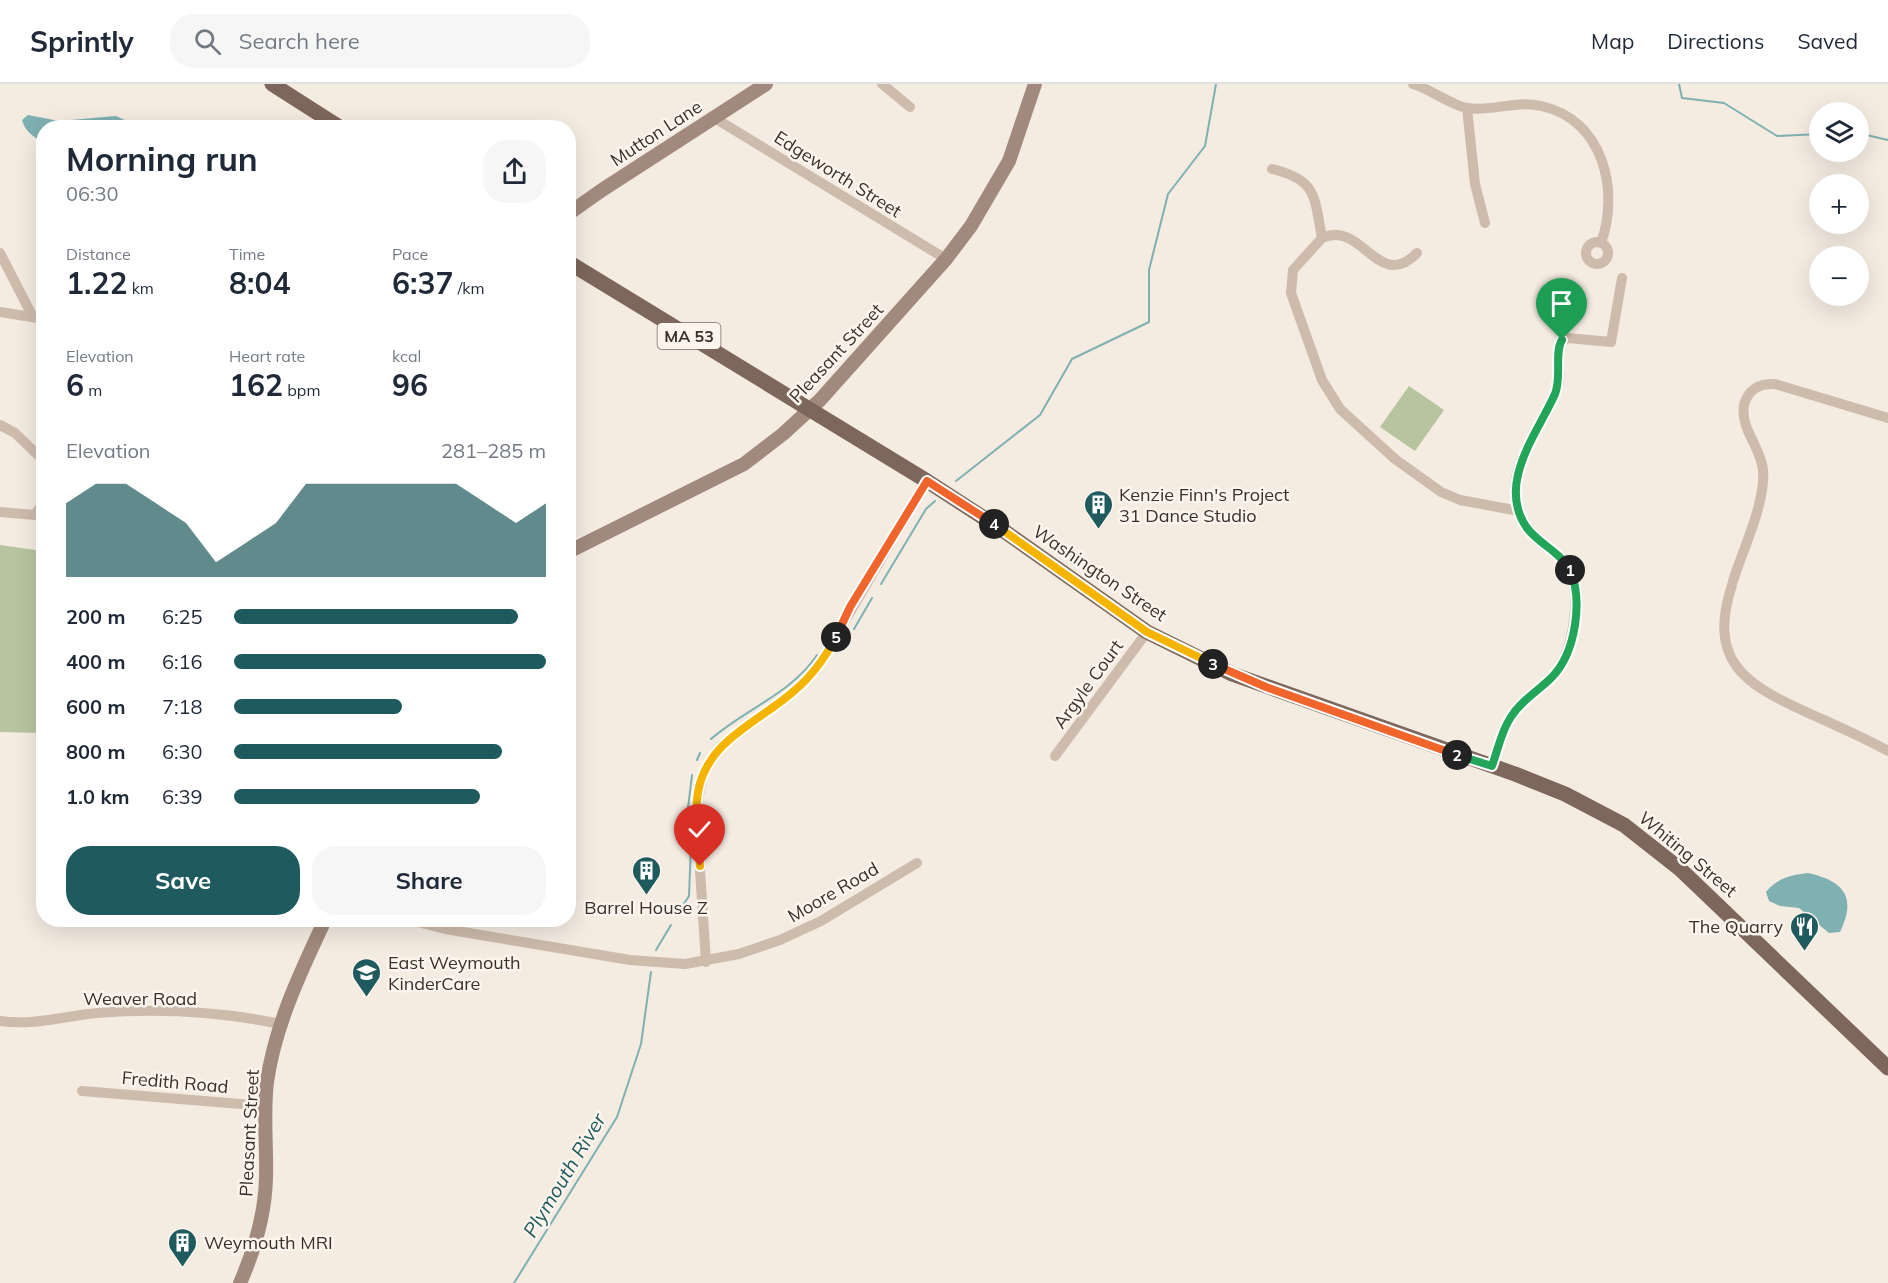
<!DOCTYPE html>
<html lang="en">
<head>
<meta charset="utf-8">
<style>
  body { margin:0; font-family:Mulish,sans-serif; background:#f6f6f7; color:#1f2937; height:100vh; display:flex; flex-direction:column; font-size:22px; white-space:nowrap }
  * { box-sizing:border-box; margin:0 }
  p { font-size:20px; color:#747a83 }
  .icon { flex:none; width:33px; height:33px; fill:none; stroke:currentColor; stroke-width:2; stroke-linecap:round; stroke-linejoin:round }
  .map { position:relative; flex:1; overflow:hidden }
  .panel { position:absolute; left:36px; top:36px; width:540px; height:807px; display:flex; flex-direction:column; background:#fff; border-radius:24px; box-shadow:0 6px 24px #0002 }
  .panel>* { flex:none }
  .buttons { position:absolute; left:1809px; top:18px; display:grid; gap:12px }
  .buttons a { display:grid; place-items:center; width:60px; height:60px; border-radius:50%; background:#fff; box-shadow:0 6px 24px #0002; font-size:30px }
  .pin { position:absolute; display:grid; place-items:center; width:51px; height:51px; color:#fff; margin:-62px -26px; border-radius:50% 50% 50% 0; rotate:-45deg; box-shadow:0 0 6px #0007 }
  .pin .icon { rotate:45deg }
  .km { position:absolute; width:30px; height:30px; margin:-15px; border-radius:50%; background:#222; color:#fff; font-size:16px; line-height:30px; text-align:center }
  .round { display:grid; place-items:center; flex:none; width:63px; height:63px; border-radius:24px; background:#f6f6f7 }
  .summary { display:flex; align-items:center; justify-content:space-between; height:102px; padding:0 30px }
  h1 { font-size:33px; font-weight:700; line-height:45px }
  .figures { display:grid; grid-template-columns:repeat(3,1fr); gap:9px; height:102px; padding:6px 30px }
  .figures div { display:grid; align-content:center }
  .figures b { font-size:30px; font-weight:700 }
  .figures small { font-size:16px; font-weight:400 }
  .figures p { font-size:16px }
  .chart { height:168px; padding:12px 30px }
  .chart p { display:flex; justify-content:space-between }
  .chart svg { width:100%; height:108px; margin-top:6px; fill:#1f5a5e; opacity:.7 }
  .primary-button { display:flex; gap:12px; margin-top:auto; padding:12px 30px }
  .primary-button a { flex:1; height:69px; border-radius:24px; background:#1f5a5e; color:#fff; font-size:24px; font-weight:700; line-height:69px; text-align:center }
  .primary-button a+a { background:#f6f6f7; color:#1f2937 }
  ul { padding:0 30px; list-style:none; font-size:20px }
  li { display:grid; grid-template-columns:96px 72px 1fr; align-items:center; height:45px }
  li i { height:15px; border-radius:8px; background:#1f5a5e }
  header { display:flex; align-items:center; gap:36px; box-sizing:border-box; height:84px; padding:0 30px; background:#fff; border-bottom:2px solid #e0e1e3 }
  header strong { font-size:28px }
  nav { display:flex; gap:33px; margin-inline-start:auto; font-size:21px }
  .search { width:420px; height:54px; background:#f6f6f7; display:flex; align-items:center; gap:15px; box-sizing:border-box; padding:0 21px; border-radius:24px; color:#747a83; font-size:22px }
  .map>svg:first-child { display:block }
  .green { fill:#b8c4a0 }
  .water { fill:#7fb0b2 }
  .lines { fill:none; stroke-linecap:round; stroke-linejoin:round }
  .stream { stroke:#7fb0b2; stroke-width:2 }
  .street { stroke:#cdbbac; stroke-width:10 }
  .secondary { stroke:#a18a7d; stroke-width:14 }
  .primary { stroke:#7d675c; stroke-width:15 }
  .split-1-casing { stroke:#fff; stroke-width:12 }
  .split-2-casing { stroke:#fff; stroke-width:12 }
  .split-3-casing { stroke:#fff; stroke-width:12 }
  .split-4-casing { stroke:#fff; stroke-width:12 }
  .split-5-casing { stroke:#fff; stroke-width:12 }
  .split-6-casing { stroke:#fff; stroke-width:12 }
  .split-1 { stroke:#22a559; stroke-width:8 }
  .split-2 { stroke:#22a559; stroke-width:8 }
  .split-3 { stroke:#f0652b; stroke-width:8 }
  .split-4 { stroke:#f5b400; stroke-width:8 }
  .split-5 { stroke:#f0652b; stroke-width:8 }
  .split-6 { stroke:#f5b400; stroke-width:8 }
  .labels { text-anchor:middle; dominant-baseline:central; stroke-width:5; stroke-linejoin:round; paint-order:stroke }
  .shield { fill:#fbf5ee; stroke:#756b66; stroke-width:1.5 }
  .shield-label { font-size:16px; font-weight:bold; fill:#3b302b }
  .street-label { font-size:18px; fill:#3b302b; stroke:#fbf5ee }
  .poi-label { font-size:18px; fill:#3b302b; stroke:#fbf5ee; text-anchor:start }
  .water-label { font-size:20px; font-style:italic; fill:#1f5a5e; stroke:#fbf5ee }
</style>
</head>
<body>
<header>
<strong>Sprintly</strong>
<div class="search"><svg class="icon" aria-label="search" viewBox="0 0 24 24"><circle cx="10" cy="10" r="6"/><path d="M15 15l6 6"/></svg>Search here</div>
<nav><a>Map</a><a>Directions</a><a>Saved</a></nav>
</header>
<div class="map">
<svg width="1888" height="1199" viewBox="0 0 1888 1199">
  <rect width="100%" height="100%" fill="#f4ebe1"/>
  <!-- green -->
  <path class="green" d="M1409 302 1444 326 1415 367 1380 343Z
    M0 461 43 467V649L0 648Z"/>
  <!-- water -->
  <path class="water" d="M28 31 59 37 116 32 140 43 44 44 43 58C33 53 25 47 22 36Z
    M1808 789C1844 797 1857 813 1840 848L1829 849 1799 824 1780 822 1769 817 1766 808C1777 794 1791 791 1808 789Z"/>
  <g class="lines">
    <!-- stream -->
    <path class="stream" d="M1679 0 1682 14 1724 19 1777 52 1820 50
      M1858 49 1888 56
      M956 397 1040 331 1072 275 1149 238V186L1168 110 1205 62 1216 0
      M881 500 926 425 935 417
      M854 545 872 514
      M827 553 831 544
      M711 655C745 625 791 610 817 571
      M697 676 700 669
      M688 724 692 691
      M678 829 689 812 691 760
      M656 866 671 841
      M514 1199 617 1033 641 960 651 888"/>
    <!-- street -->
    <path class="street" d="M882 0 910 23
      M1413 0C1430 5 1453 22 1467 24 1491 28 1515 16 1541 22 1603 35 1620 106 1601 159
      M1467 24 1475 100 1485 139
      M713 33 946 175
      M1272 85C1318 96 1314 113 1322 154 1362 135 1378 209 1417 169
      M1322 154 1293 186 1291 209 1322 296 1340 325 1395 375 1441 408 1460 416 1519 427
      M1586 169a11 11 0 1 1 22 0a11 11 0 1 1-22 0Z
      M0 169 33 233
      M0 228 44 235
      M0 341 15 349 44 377
      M0 428 35 431 44 417
      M1733 497C1743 465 1766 418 1763 386 1761 363 1740 345 1744 321 1748 305 1760 299 1775 300L1888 334
      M1732 501C1708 575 1742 599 1804 627 1832 640 1861 652 1888 667
      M1055 672 1147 548
      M1492 682C1498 665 1502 646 1512 631 1520 618 1533 609 1545 600 1564 583 1571 560 1574 536 1584 454 1528 475 1516 417 1508 377 1546 339 1558 303 1562 288 1556 273 1560 258L1568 254 1611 258 1622 194
      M410 836 445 845 630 876 685 880 739 870 780 856 821 837 917 779
      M706 878 696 725 703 691 721 662 794 607 816 586 927 397
      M0 937C32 942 65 932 97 929 157 924 222 928 281 940
      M82 1007 265 1022"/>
    <!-- secondary -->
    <path class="secondary" d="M568 130 602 106 766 0
      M568 468 744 380 783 350 820 316 946 175 971 142 1009 77 1035 0
      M240 1199C255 1165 265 1131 266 1094 267 1062 263 1030 267 998 275 941 301 887 325 836"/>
    <!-- primary -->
    <path class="primary" d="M272 0 341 44
      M568 178 927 397 1004 447 1147 548 1232 590 1515 690 1565 710 1624 741 1680 785 1888 984"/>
  </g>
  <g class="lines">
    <defs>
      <path id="split-1" d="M1562 256C1554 268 1562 293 1555 310 1537 350 1496 400 1527 444 1539 460 1559 467 1570 486"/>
      <path id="split-2" d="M1457 671 1492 682C1498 665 1502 645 1513 630 1524 614 1541 605 1553 592 1576 567 1583 516 1570 486"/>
      <path id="split-3" d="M1213 580 1266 603 1457 671"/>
      <path id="split-4" d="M994 440 1147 548 1213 580"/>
      <path id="split-5" d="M836 553 850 523 927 397 994 440"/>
      <path id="split-6" d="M700 782C698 758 694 731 698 708 707 656 759 638 794 607 812 592 825 574 836 553"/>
    </defs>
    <!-- split-1 casing -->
    <use href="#split-1" class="split-1-casing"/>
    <!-- split-2 casing -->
    <use href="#split-2" class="split-2-casing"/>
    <!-- split-3 casing -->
    <use href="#split-3" class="split-3-casing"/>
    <!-- split-4 casing -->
    <use href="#split-4" class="split-4-casing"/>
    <!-- split-5 casing -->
    <use href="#split-5" class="split-5-casing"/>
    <!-- split-6 casing -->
    <use href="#split-6" class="split-6-casing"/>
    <!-- split-1 -->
    <use href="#split-1" class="split-1"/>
    <!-- split-2 -->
    <use href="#split-2" class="split-2"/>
    <!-- split-3 -->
    <use href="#split-3" class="split-3"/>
    <!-- split-4 -->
    <use href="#split-4" class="split-4"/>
    <!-- split-5 -->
    <use href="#split-5" class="split-5"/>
    <!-- split-6 -->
    <use href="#split-6" class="split-6"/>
  </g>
  <!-- icons -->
  <defs>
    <symbol id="building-pin" viewBox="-11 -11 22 30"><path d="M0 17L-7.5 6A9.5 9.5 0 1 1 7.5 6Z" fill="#1f5a5e" stroke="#fbf5ee"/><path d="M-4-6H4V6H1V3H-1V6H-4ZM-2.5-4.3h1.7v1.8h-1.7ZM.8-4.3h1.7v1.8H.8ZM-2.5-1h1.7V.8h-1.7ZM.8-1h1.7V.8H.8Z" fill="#fff"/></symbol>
    <symbol id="restaurant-pin" viewBox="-11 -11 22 30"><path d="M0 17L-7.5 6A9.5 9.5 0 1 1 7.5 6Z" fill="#1f5a5e" stroke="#fbf5ee"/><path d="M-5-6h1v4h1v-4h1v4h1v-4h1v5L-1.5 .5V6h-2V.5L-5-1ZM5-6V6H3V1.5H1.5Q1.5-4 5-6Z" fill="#fff"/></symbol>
    <symbol id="school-pin" viewBox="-11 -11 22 30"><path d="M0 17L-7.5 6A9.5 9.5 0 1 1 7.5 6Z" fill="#1f5a5e" stroke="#fbf5ee"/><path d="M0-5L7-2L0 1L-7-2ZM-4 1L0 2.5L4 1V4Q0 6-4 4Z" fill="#fff"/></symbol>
  </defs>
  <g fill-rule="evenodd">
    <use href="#building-pin" x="1082" y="404" width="33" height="45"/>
    <use href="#building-pin" x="630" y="770" width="33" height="45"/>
    <use href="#restaurant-pin" x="1788" y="826" width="33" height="45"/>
    <use href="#school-pin" x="350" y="872" width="33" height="45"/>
    <use href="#building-pin" x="166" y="1142" width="33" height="45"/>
  </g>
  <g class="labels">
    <!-- shield labels -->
    <rect class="shield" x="657.5" y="239" width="63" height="26" rx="4.5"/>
    <g class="shield-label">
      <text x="689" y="252">MA 53</text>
    </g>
    <!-- street labels -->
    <g class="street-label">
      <text transform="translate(656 49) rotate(-33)">Mutton Lane</text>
      <text transform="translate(838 90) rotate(32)">Edgeworth Street</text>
      <text transform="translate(836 269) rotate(-47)">Pleasant Street</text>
      <text transform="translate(1100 489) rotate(34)">Washington Street</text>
      <text transform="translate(1088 600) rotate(-54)">Argyle Court</text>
      <text transform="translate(1688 770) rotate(40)">Whiting Street</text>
      <text transform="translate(833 808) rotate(-30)">Moore Road</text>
      <text x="140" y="914">Weaver Road</text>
      <text transform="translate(175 998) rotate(5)">Fredith Road</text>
      <text transform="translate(249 1049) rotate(-87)">Pleasant Street</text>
    </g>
    <!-- poi labels -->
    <g class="poi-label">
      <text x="1119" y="410">Kenzie Finn's Project<tspan x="1119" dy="21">31 Dance Studio</tspan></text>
      <text x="646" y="823" text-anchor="middle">Barrel House Z</text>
      <text x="1783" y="842" text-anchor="end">The Quarry</text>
      <text x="388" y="878">East Weymouth<tspan x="388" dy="21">KinderCare</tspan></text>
      <text x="204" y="1158">Weymouth MRI</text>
    </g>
    <!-- water labels -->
    <g class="water-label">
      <text transform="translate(564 1091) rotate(-59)">Plymouth River</text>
    </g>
  </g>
</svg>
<div class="buttons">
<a><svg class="icon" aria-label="layers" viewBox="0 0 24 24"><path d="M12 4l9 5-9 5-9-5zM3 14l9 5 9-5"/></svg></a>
<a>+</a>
<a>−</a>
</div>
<div class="pin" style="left:1562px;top:256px;background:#1e9e55"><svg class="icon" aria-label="arrive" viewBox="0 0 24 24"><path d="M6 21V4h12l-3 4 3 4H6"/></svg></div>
<div class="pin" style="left:700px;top:782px;background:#d93025"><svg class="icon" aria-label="check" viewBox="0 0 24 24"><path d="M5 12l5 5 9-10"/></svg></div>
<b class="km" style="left:1570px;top:486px">1</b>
<b class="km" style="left:1457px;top:671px">2</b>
<b class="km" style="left:1213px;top:580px">3</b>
<b class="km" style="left:994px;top:440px">4</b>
<b class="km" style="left:836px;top:553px">5</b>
<section class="panel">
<div class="summary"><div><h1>Morning run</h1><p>06:30</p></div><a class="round"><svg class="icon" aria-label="share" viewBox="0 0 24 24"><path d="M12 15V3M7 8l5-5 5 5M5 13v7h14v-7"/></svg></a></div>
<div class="figures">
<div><p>Distance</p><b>1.22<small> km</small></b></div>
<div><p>Time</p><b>8:04</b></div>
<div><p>Pace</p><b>6:37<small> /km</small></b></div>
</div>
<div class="figures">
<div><p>Elevation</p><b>6<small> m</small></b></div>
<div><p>Heart rate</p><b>162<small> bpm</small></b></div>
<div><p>kcal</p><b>96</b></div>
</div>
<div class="chart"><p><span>Elevation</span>281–285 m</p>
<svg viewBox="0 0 160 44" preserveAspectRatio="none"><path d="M0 44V14L10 6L20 6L30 14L40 22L50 38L60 30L70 22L80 6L90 6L100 6L110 6L120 6L130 6L140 14L150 22L160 14V44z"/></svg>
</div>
<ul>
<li><b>200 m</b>6:25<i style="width:91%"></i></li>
<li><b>400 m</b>6:16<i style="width:100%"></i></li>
<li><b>600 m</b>7:18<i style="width:54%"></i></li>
<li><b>800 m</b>6:30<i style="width:86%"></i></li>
<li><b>1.0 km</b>6:39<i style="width:79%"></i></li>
</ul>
<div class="primary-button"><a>Save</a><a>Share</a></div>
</section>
</div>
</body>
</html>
